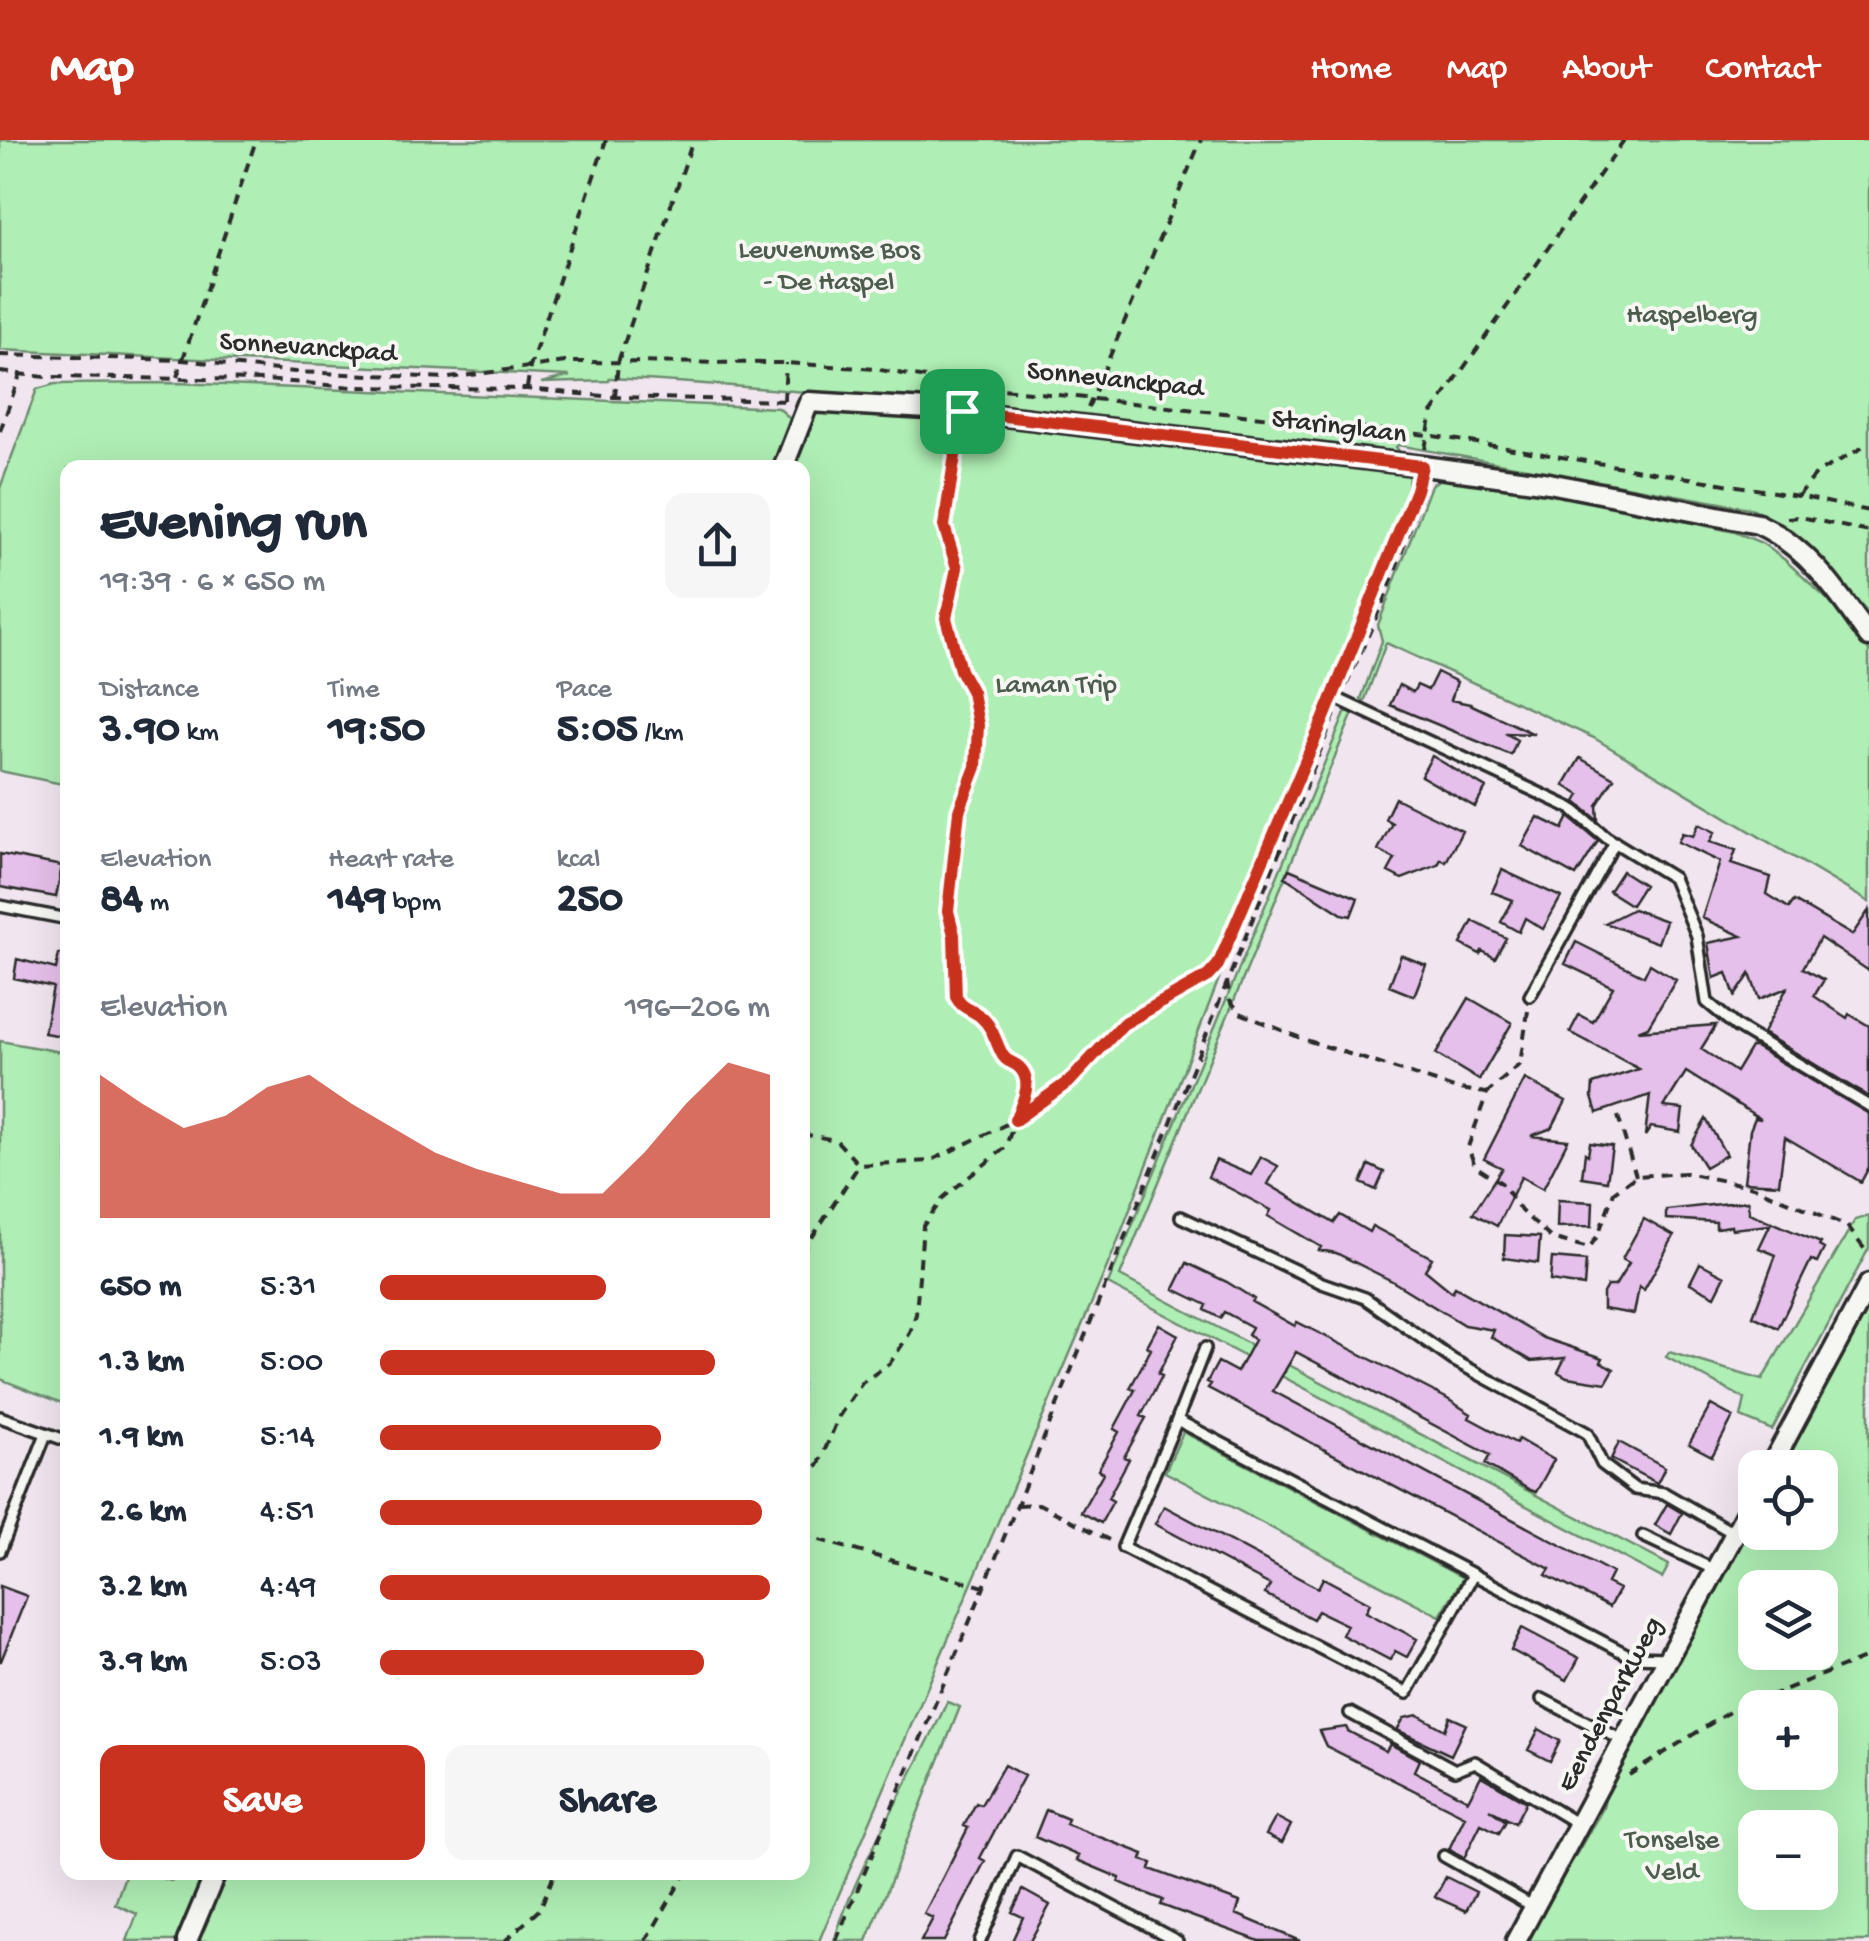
<!DOCTYPE html>
<html lang="en">
<head>
<meta charset="utf-8">
<style>
  body { margin:0; font-family:"Gochi Hand",sans-serif; background:#f6f6f7; color:#1f2937; height:100vh; display:flex; flex-direction:column; font-size:38px; white-space:nowrap }
  * { box-sizing:border-box; margin:0 }
  p { font-size:32px; color:#747a83 }
  .icon { flex:none; width:55px; height:55px; fill:none; stroke:currentColor; stroke-width:2; stroke-linecap:round; stroke-linejoin:round }
  .map { position:relative; flex:1; overflow:hidden }
  .side { position:absolute; left:60px; top:320px; width:750px; height:1420px; display:flex; flex-direction:column; background:#fff; border-radius:20px; box-shadow:0 10px 40px #0002 }
  .side>* { flex:none }
  .fabs { position:absolute; left:1738px; top:1310px; display:grid; gap:20px }
  .fabs a { display:grid; place-items:center; width:100px; height:100px; border-radius:20px; background:#fff; box-shadow:0 10px 40px #0002; font-size:50px }
  .pin { position:absolute; display:grid; place-items:center; width:85px; height:85px; color:#fff; margin:-42px; border-radius:20px; box-shadow:0 5px 15px #0006 }
  .round { display:grid; place-items:center; flex:none; width:105px; height:105px; border-radius:20px; background:#f6f6f7 }
  .headline { display:flex; align-items:center; justify-content:space-between; height:170px; padding:0 40px }
  h1 { font-size:55px; font-weight:700; line-height:75px }
  .metrics { display:grid; grid-template-columns:repeat(3,1fr); gap:15px; height:170px; padding:10px 40px }
  .metrics div { display:grid; align-content:center }
  .metrics b { font-size:42px; font-weight:700 }
  .metrics small { font-size:28px; font-weight:400 }
  .metrics p { font-size:28px }
  .chart { height:280px; padding:20px 40px }
  .chart p { display:flex; justify-content:space-between }
  .chart svg { width:100%; height:180px; margin-top:10px; fill:#c8321e; opacity:.7 }
  .primary-button { display:flex; gap:20px; margin-top:auto; padding:20px 40px }
  .primary-button a { flex:1; height:115px; border-radius:20px; background:#c8321e; color:#fff; font-size:40px; font-weight:700; line-height:115px; text-align:center }
  .primary-button a+a { background:#f6f6f7; color:#1f2937 }
  ul { padding:0 40px; list-style:none; font-size:32px }
  li { display:grid; grid-template-columns:160px 120px 1fr; align-items:center; height:75px }
  li i { height:25px; border-radius:12px; background:#c8321e }
  header { display:flex; align-items:center; gap:60px; box-sizing:border-box; height:140px; padding:0 50px; background:#c8321e; color:#fff }
  header strong { font-size:48px }
  nav { display:flex; gap:55px; margin-inline-start:auto; font-size:35px }
  .map>svg:first-child { display:block }
  .green { fill:#afeeb4; stroke:#6d8c70; stroke-width:2.5; fill-rule:evenodd }
  .building { fill:#e5c0ea; stroke:#2b2b2b; stroke-width:2.5 }
  .lines { fill:none; stroke-linecap:round; stroke-linejoin:round }
  .service-casing { stroke:#2b2b2b; stroke-width:16 }
  .minor-casing { stroke:#2b2b2b; stroke-width:25 }
  .path { stroke:#2b2b2b; stroke-width:4; stroke-dasharray:10 8; stroke-linecap:butt }
  .service { stroke:#f6f6f2; stroke-width:9 }
  .minor { stroke:#f6f6f2; stroke-width:18 }
  .route-casing { stroke:#fff; stroke-width:20 }
  .route { stroke:#c8321e; stroke-width:12 }
  .labels { text-anchor:middle; dominant-baseline:central; stroke-width:8; stroke-linejoin:round; paint-order:stroke }
  .park-label { font-size:28px; fill:#4c5c4d; stroke:#f6f6f2 }
  .street-label { font-size:28px; fill:#2b2b2b; stroke:#f6f6f2 }
</style>
</head>
<body>
<header>
<strong>Map</strong>
<nav><a>Home</a><a>Map</a><a>About</a><a>Contact</a></nav>
</header>
<div class="map">
<svg width="1869" height="1801" viewBox="0 0 1869 1801">
  <rect width="100%" height="100%" fill="#f1e6f0"/>
  <filter id="ink" filterUnits="userSpaceOnUse"><feTurbulence type="fractalNoise" baseFrequency=".01" numOctaves="2"/><feDisplacementMap in="SourceGraphic" scale="20" xChannelSelector="R" yChannelSelector="G"/><feConvolveMatrix kernelMatrix="1 2 1 2 8 2 1 2 1" color-interpolation-filters="sRGB"/></filter>
  <g filter="url(#ink)">
    <!-- green -->
    <path class="green" d="M0 0H1869V474L1805 403 1754 369 1398 305 1396 307 1404 318C1141 287 870 252 610 238L609 241 541 243 570 236 0 210Z
      M177 243 779 268 790 279 772 327 68 328 67 645 0 631V348L37 249 55 244Z
      M831 270 1082 292 1409 331 1408 348 1395 386 1318 581 1229 784 1220 836 1115 1108 819 1801H194L223 1733 802 1732V328L792 327 812 274Z
      M1442 338 1547 352 1735 392 1762 403 1785 420 1842 473 1869 511V762L1594 598 1386 503 1364 562 1361 559 1382 501 1378 485 1431 345Z
      M1346 571 1353 573 1120 1136 1669 1425 1662 1438 1108 1144Z
      M0 901 67 913V1265L0 1239Z
      M1869 1076V1108L1772 1290 1741 1277 1745 1259 1666 1217 1669 1212 1762 1240 1855 1080Z
      M1869 1156V1801H1526L1603 1668 1609 1641 1755 1368V1392H1820V1328L1777 1327ZM1755 1448H1820V1512H1755ZM1755 1568H1820V1632H1755ZM1755 1688H1820V1752H1755Z
      M1183 1292 1463 1438 1440 1476 1165 1332Z
      M947 1562 960 1567 867 1801H834C858 1722 912 1640 947 1562Z
      M126 1733H146L171 1741 183 1733H207L178 1801H127L137 1774 115 1764Z"/>
    <!-- building -->
    <path class="building" d="M1437 532 1457 542 1451 560 1470 564 1534 594 1505 593 1517 600 1511 615 1390 565 1399 545 1413 552 1417 545 1428 550Z
      M1432 616 1486 648 1475 667 1421 636Z
      M1580 618 1614 638 1597 665 1598 680 1576 662 1580 655 1564 645Z
      M1395 658 1462 691 1446 722 1441 719 1438 725 1402 739 1388 732 1395 719 1378 710 1392 683 1385 679Z
      M1538 677 1563 689 1569 677 1598 701 1576 736 1522 706Z
      M1699 684 1715 692 1710 702 1736 710 1731 724 1771 737 1767 754 1789 768 1794 761 1852 795 1869 770V831L1820 798 1803 828 1824 840 1814 856 1847 878 1849 874 1869 886V957L1763 893 1787 848 1759 859 1750 834 1735 856 1727 833 1714 838 1708 803 1742 796 1702 778 1720 722 1678 702 1682 693 1693 696Z
      M0 714 62 726 56 757 0 747Z
      M1289 729 1358 758 1351 776 1342 774 1285 737Z
      M1502 730 1561 757 1543 789 1525 778 1519 792 1501 782 1513 760 1492 752Z
      M1622 731 1644 745 1631 765 1609 751Z
      M1633 769 1666 781 1658 803 1605 783Z
      M1473 781 1506 798 1495 818 1482 811 1480 814 1461 804Z
      M1576 802 1644 836 1650 824 1676 840 1648 887 1638 891 1716 885 1701 909 1736 932 1751 907H1755L1869 974V1027L1861 1042 1785 997 1779 1044 1744 1042 1750 990 1755 978 1761 979 1686 932 1664 967 1683 969 1680 992 1651 987 1645 996 1650 955 1597 973 1592 957 1593 944 1639 929 1570 892 1579 875 1593 882 1613 847 1565 824Z
      M59 814H68V897L44 893 53 847 14 838 17 819 56 829Z
      M1401 815 1426 825 1414 856 1389 846Z
      M1469 858 1512 883 1479 940 1436 914Z
      M1525 939 1566 961 1552 988 1531 996 1568 1000 1543 1049 1521 1037 1497 1086 1473 1073 1502 1028 1484 1019Z
      M1706 979 1726 1015 1705 1027 1691 1005Z
      M1590 1003 1612 1006 1607 1041 1582 1037 1585 1013 1588 1015Z
      M1261 1017 1278 1026 1268 1044 1334 1083 1340 1075 1369 1092 1372 1086 1432 1118 1425 1130 1452 1152 1455 1147 1544 1198 1603 1218 1601 1222 1614 1229 1606 1243 1567 1237 1558 1232 1565 1218 1532 1221 1491 1197 1494 1190 1464 1185 1392 1141 1336 1113 1319 1110 1321 1107 1268 1076 1271 1070 1208 1037 1216 1020 1251 1035Z
      M1369 1025 1384 1032 1376 1050 1361 1043Z
      M1558 1060 1593 1062 1592 1086 1557 1087Z
      M1748 1061 1749 1073 1821 1103 1819 1106 1824 1109 1817 1123 1811 1120 1778 1188 1753 1176 1776 1115 1759 1108 1770 1085 1732 1089 1731 1086 1716 1088V1082L1666 1079V1070Z
      M1644 1079 1674 1096 1644 1150 1639 1147 1634 1174 1603 1169V1153L1607 1146H1615L1629 1123 1622 1119Z
      M1505 1095 1540 1097 1538 1123 1504 1118Z
      M1552 1118 1586 1121 1584 1146 1550 1141Z
      M1187 1123 1227 1142 1254 1159 1252 1162 1295 1186 1297 1182 1378 1223 1446 1258 1471 1274 1469 1278 1516 1303 1518 1299 1554 1320 1536 1352 1530 1350 1485 1324 1490 1315 1296 1212 1273 1251 1607 1430 1612 1433 1607 1443 1619 1449 1609 1467 1546 1435 1550 1429 1208 1248 1211 1244 1207 1242 1218 1222 1237 1232 1254 1200 1248 1195 1252 1187 1224 1172 1220 1178 1205 1170 1207 1165 1174 1149Z
      M1700 1123 1725 1136 1715 1156 1690 1143Z
      M1159 1184 1178 1195 1158 1234 1162 1236 1141 1276 1146 1278 1124 1317 1129 1319 1108 1358 1113 1361 1101 1383 1081 1372 1103 1333 1098 1330 1119 1292 1114 1289 1135 1250 1130 1248 1151 1209 1147 1206Z
      M1711 1265 1733 1277 1712 1316 1689 1304Z
      M1619 1302 1665 1327 1657 1343 1611 1319Z
      M1667 1364 1682 1373 1671 1394 1655 1385Z
      M1164 1366 1318 1448 1323 1438 1370 1463 1366 1472 1417 1499 1407 1517 1395 1511 1390 1520 1342 1495 1347 1485 1318 1471 1313 1479 1265 1454 1270 1445 1155 1384Z
      M0 1446 27 1456 1 1521H0Z
      M1522 1488 1579 1518 1567 1540 1511 1510Z
      M1418 1575 1445 1590 1450 1577 1466 1584 1451 1615 1397 1590 1404 1578Z
      M1346 1587 1348 1591 1386 1611 1390 1604 1419 1620 1414 1631 1468 1660 1481 1636 1526 1662 1515 1683 1489 1669 1506 1681 1499 1693 1481 1684 1464 1718 1449 1709 1465 1676 1326 1606 1319 1591Z
      M1539 1589 1560 1601 1550 1621 1528 1610Z
      M1004 1625 1024 1636 980 1718 985 1721 944 1801H921L933 1778 924 1774 968 1688 964 1686 976 1663 981 1665Z
      M1046 1670 1068 1679 1066 1684 1144 1714 1142 1720 1152 1723 1150 1729 1240 1762 1236 1774 1300 1801H1259L1161 1765 1163 1760 1119 1742 1120 1738 1077 1720 1079 1716 1035 1697Z
      M1276 1677 1291 1685 1282 1703 1266 1695Z
      M1446 1737 1476 1752 1466 1771 1435 1757Z
      M1023 1750 1050 1765 1030 1801H1012L1023 1777 1012 1772Z"/>
    <g class="lines">
      <defs>
        <path id="service" d="M1340 560 1571 668 1606 697 1673 738 1697 796 1707 862 1737 887 1869 966
          M0 766 68 779
          M1530 856 1615 702
          M1181 1077 1322 1143 1365 1158 1453 1220 1587 1293 1602 1324 1635 1349 1664 1353 1735 1394
          M0 1277 68 1301
          M1177 1280 1205 1208
          M1643 1396 1715 1430
          M0 1411 46 1294
          M1473 1435 1407 1553 1123 1407 1177 1280 1632 1517 1668 1518
          M1542 1559 1624 1601
          M1350 1573 1455 1630 1475 1622 1578 1684
          M1444 1716 1534 1767
          M980 1801 1017 1716 1177 1801"/>
        <path id="minor" d="M783 328 809 262 962 271 1423 326 1549 343 1758 384C1808 407 1838 453 1869 497
          M1770 1328 1869 1144
          M187 1801 216 1732
          M1516 1801 1755 1356"/>
      </defs>
      <!-- service casing -->
      <use href="#service" class="service-casing"/>
      <!-- minor casing -->
      <use href="#minor" class="minor-casing"/>
      <!-- path -->
      <path class="path" d="M0 215 182 220 295 232 449 238 565 222 786 223 875 229 965 245 1428 295 1798 356 1869 371
        M0 232 46 237 265 240 353 247 527 249 615 257 789 261
        M177 237 256 0
        M527 248 530 227 606 0
        M615 257 618 222 693 0
        M784 261 786 223
        M1088 268 1201 0
        M0 291 20 235
        M1425 309 1432 273 1624 0
        M1798 356 1817 333 1869 304
        M1787 378 1801 377 1869 392
        M1346 546 1389 448 1425 346
        M1336 547 1418 342
        M1227 841 1230 860 1240 873 1303 899 1454 948 1486 953
        M1528 871 1520 924 1487 953 1468 1007 1475 1026 1503 1044 1521 1071 1551 1098 1589 1108 1598 1095 1614 1052 1636 1036 1686 1033 1754 1047 1847 1086 1869 1115
        M1618 976 1636 1036
        M802 994 836 1000 859 1025
        M802 1113 859 1025 930 1021 1015 980 1071 940 1123 885 1213 833 1327 570
        M802 1337 819 1324 839 1276 862 1243 890 1223 910 1193 916 1174 923 1086 944 1057 1005 1008 1027 949 1021 929C993 913 1002 896 981 877 972 869 962 869 956 857L954 795 948 771 959 671 976 627 977 585 972 552 960 530 946 478 957 428 944 386 958 290
        M1018 1365 1039 1364 1109 1400
        M802 1395 984 1447
        M1629 1635 1729 1572 1869 1516
        M505 1801 540 1769 555 1732
        M646 1801 686 1732
        M836 1801 984 1447 1335 574"/>
      <!-- service -->
      <use href="#service" class="service"/>
      <!-- minor -->
      <use href="#minor" class="minor"/>
    </g>
  </g>
  <g class="lines" filter="url(#ink)">
    <defs>
      <path id="route" d="M962 271 1422 326 1416 350 1324 578 1218 825 1208 836 1123 884 1071 940 1015 980C1021 965 1035 942 1019 927 1012 921 1005 922 1001 912 995 900 992 886 981 877 972 869 962 869 956 857L954 795 948 771 959 671 976 627 978 585 972 552 960 530 946 478 957 428 944 386Z"/>
    </defs>
    <!-- route casing -->
    <use href="#route" class="route-casing"/>
    <!-- route -->
    <use href="#route" class="route"/>
  </g>
  <g class="labels">
    <!-- park labels -->
    <g class="park-label">
      <text x="829" y="111">Leuvenumse Bos<tspan x="829" dy="32">- De Haspel</tspan></text>
      <text x="1692" y="176">Haspelberg</text>
      <text x="1056" y="546">Laman Trip</text>
      <text x="1672" y="1701">Tonselse<tspan x="1672" dy="32">Veld</tspan></text>
    </g>
    <!-- street labels -->
    <g class="street-label">
      <text transform="translate(308 209) rotate(4)">Sonnevanckpad</text>
      <text transform="translate(1115 241) rotate(6)">Sonnevanckpad</text>
      <text transform="translate(1339 288) rotate(7)">Staringlaan</text>
      <text transform="translate(1611 1565) rotate(-62)">Eendenparkweg</text>
    </g>
  </g>
</svg>
<div class="fabs">
<a><svg class="icon" aria-label="locate" viewBox="0 0 24 24"><circle cx="12" cy="12" r="6"/><path d="M12 2v4M12 18v4M2 12h4M18 12h4"/></svg></a>
<a><svg class="icon" aria-label="layers" viewBox="0 0 24 24"><path d="M12 4l9 5-9 5-9-5zM3 14l9 5 9-5"/></svg></a>
<a>+</a>
<a>−</a>
</div>
<div class="pin" style="left:962px;top:271px;background:#1e9e55"><svg class="icon" aria-label="arrive" viewBox="0 0 24 24"><path d="M6 21V4h12l-3 4 3 4H6"/></svg></div>
<section class="side">
<div class="headline"><div><h1>Evening run</h1><p>19:39 · 6 × 650 m</p></div><a class="round"><svg class="icon" aria-label="share" viewBox="0 0 24 24"><path d="M12 15V3M7 8l5-5 5 5M5 13v7h14v-7"/></svg></a></div>
<div class="metrics">
<div><p>Distance</p><b>3.90<small> km</small></b></div>
<div><p>Time</p><b>19:50</b></div>
<div><p>Pace</p><b>5:05<small> /km</small></b></div>
</div>
<div class="metrics">
<div><p>Elevation</p><b>84<small> m</small></b></div>
<div><p>Heart rate</p><b>149<small> bpm</small></b></div>
<div><p>kcal</p><b>250</b></div>
</div>
<div class="chart"><p><span>Elevation</span>196–206 m</p>
<svg viewBox="0 0 160 44" preserveAspectRatio="none"><path d="M0 44V9L10 16L20 22L30 19L40 12L50 9L60 16L70 22L80 28L90 32L100 35L110 38L120 38L130 28L140 16L150 6L160 9V44z"/></svg>
</div>
<ul>
<li><b>650 m</b>5:31<i style="width:58%"></i></li>
<li><b>1.3 km</b>5:00<i style="width:86%"></i></li>
<li><b>1.9 km</b>5:14<i style="width:72%"></i></li>
<li><b>2.6 km</b>4:51<i style="width:98%"></i></li>
<li><b>3.2 km</b>4:49<i style="width:100%"></i></li>
<li><b>3.9 km</b>5:03<i style="width:83%"></i></li>
</ul>
<div class="primary-button"><a>Save</a><a>Share</a></div>
</section>
</div>
</body>
</html>
